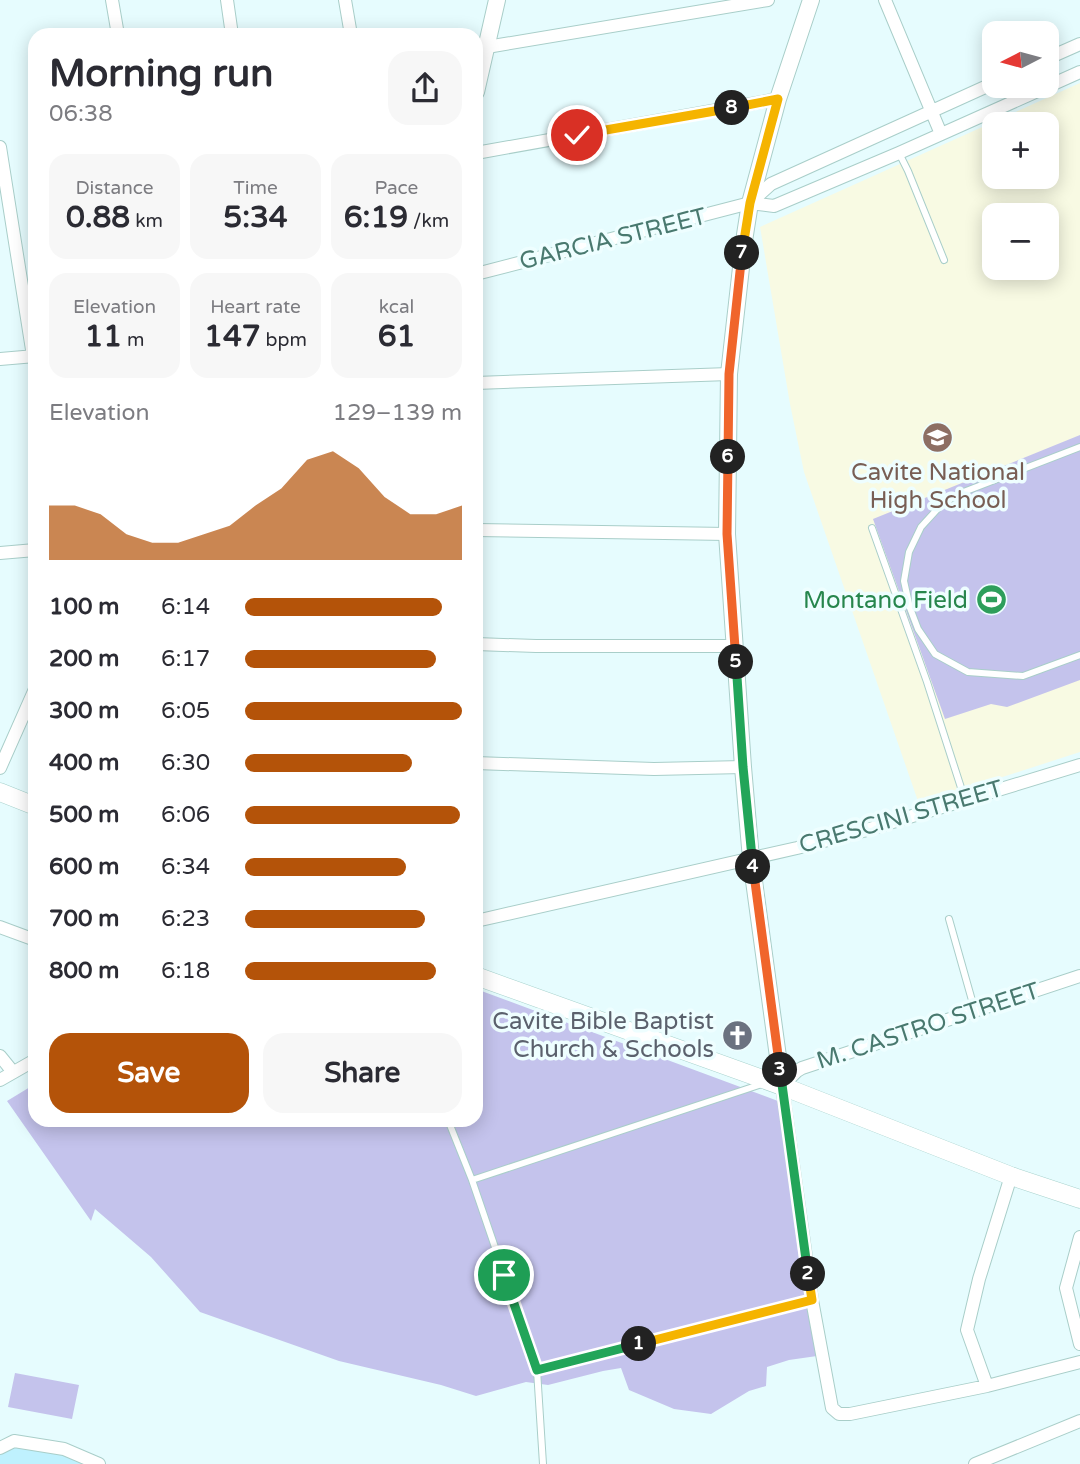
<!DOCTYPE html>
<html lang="en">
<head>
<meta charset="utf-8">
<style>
  body { margin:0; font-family:"Varela Round",sans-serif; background:#f7f7f7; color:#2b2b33; height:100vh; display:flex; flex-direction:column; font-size:26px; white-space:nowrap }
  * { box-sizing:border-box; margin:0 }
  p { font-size:23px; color:#7c7c81 }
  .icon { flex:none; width:38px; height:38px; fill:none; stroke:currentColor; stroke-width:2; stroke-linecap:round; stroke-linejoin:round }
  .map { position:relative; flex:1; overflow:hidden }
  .side { position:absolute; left:28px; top:28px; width:455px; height:1099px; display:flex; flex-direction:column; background:#fff; border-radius:21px; box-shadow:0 4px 18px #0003 }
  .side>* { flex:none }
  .needle { width:46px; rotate:264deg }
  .buttons { position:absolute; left:982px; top:21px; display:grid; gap:14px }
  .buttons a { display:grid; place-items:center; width:77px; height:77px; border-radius:14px; background:#fff; box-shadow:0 4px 18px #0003; font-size:35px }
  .pin { position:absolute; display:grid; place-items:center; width:60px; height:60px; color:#fff; margin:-30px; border:4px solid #fff; border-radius:50%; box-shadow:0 2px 7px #0007 }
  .km { position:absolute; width:35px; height:35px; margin:-18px; border-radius:50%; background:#222; color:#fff; font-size:19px; line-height:35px; text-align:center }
  .round { display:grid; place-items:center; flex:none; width:74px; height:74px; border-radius:21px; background:#f7f7f7 }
  .headline { display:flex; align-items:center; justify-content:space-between; height:119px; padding:0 21px }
  h1 { font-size:38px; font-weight:800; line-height:52px }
  .stats { display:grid; grid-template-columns:repeat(3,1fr); gap:10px; height:119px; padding:7px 21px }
  .stats div { display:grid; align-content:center; border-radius:18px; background:#f7f7f7; text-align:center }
  .stats b { font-size:30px; font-weight:800 }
  .stats small { font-size:19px; font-weight:400 }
  .stats p { font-size:19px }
  .chart { height:196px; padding:14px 21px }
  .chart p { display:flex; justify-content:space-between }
  .chart svg { width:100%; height:126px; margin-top:7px; fill:#b45309; opacity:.7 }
  .cta { display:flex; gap:14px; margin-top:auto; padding:14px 21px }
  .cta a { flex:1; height:80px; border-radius:21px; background:#b45309; color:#fff; font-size:28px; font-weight:800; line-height:80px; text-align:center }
  .cta a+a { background:#f7f7f7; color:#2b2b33 }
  ul { padding:0 21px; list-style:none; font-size:23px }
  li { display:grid; grid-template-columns:112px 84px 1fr; align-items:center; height:52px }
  li i { height:18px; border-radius:9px; background:#b45309 }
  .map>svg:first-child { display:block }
  .education { fill:#f8fae3; fill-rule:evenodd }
  .green { fill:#c4c3ec }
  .sand { fill:#bff1fe }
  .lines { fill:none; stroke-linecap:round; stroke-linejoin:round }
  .service-casing { stroke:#a9cec9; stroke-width:8 }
  .minor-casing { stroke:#a9cec9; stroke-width:14 }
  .tertiary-casing { stroke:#a9cec9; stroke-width:18 }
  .secondary-casing { stroke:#a6d1cc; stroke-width:19 }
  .service { stroke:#fff; stroke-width:6 }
  .minor { stroke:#fff; stroke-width:12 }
  .tertiary { stroke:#fff; stroke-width:16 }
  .secondary { stroke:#fff; stroke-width:18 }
  .split-1-casing { stroke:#fff; stroke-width:14 }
  .split-2-casing { stroke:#fff; stroke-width:14 }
  .split-3-casing { stroke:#fff; stroke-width:14 }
  .split-4-casing { stroke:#fff; stroke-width:14 }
  .split-5-casing { stroke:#fff; stroke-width:14 }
  .split-6-casing { stroke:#fff; stroke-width:14 }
  .split-7-casing { stroke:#fff; stroke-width:14 }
  .split-8-casing { stroke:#fff; stroke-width:14 }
  .split-9-casing { stroke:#fff; stroke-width:14 }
  .split-1 { stroke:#22a559; stroke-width:9 }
  .split-2 { stroke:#f5b400; stroke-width:9 }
  .split-3 { stroke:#22a559; stroke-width:9 }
  .split-4 { stroke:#f0652b; stroke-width:9 }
  .split-5 { stroke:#22a559; stroke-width:9 }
  .split-6 { stroke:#f0652b; stroke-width:9 }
  .split-7 { stroke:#f0652b; stroke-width:9 }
  .split-8 { stroke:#f5b400; stroke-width:9 }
  .split-9 { stroke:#f5b400; stroke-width:9 }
  .labels { text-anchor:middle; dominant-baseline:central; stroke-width:7; stroke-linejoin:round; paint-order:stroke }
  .street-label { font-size:24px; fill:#49796f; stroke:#eefeff }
  .education-label { font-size:24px; fill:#785e54; stroke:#eefeff }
  .leisure-label { font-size:24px; fill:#27864d; stroke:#eefeff; text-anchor:end }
  .worship-label { font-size:24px; fill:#5b616d; stroke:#eefeff; text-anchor:end }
</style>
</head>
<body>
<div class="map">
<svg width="1080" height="1464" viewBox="0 0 1080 1464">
  <rect width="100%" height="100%" fill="#e6fcfe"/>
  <!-- education -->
  <path class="education" d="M1080 83V752L919 804 804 472 790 404 760 227ZM994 124H1046V177H994ZM994 215H1046V268H994Z"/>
  <!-- green -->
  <path class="green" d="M1080 435V680L1007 707 991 704 945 719 873 519Z
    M476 989 778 1101 803 1288 817 1356 789 1360 767 1367 766 1386 749 1391 711 1414 674 1409 629 1390 621 1368 603 1371 548 1385 526 1382 476 1396 441 1385 339 1361 200 1312 151 1257 95 1209 91 1221 7 1101 35 1084V1120H476Z
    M15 1373 79 1385 72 1419 8 1407Z"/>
  <!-- sand -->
  <path class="sand" d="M17 1447 50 1450 94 1464H0V1454Z"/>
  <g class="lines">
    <defs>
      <path id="service" d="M899 153 908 171 944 260
        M1080 447 961 493 942 504 921 527 909 552 904 581 910 608 918 629 935 654 968 672 1023 676 1080 655
        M872 528 927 682 965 800
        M949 919 975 1011
        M448 1120 472 1180 537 1370 543 1464
        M472 1180 762 1084
        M537 1370 812 1300"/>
      <path id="minor" d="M112 0 118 35
        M227 0 232 35
        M345 0 351 35
        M885 0 941 134
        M487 47 768 0
        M1046 59 1080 44
        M0 147 33 356
        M476 153 778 99
        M750 203 771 184 994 83
        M476 274 750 203 774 206 899 153 1080 72
        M0 359 35 356
        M476 383 729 374
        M476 530 727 534
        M0 553 35 550
        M476 644 536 646H735
        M476 763 654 769 743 767
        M0 768 35 689
        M476 921 797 848 863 831 1080 765
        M0 927 35 940
        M1080 976 802 1068 797 1071 782 1086 812 1300 832 1408 839 1414H850L987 1386 1080 1362
        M0 1056 13 1072
        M0 1080 35 1060
        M1080 1237 1066 1288 1080 1344
        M987 1386 967 1330 979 1279 1011 1176
        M0 1448 14 1441 64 1449 99 1464
        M975 1464 1080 1421"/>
      <path id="tertiary" d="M476 92 497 0
        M782 1086 751 859 743 767 727 534 729 374 744 241 750 203 778 99 811 0"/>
      <path id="secondary" d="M0 792 35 806
        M476 976 782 1086 1011 1176 1080 1199"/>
    </defs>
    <!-- service casing -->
    <use href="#service" class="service-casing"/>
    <!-- minor casing -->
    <use href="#minor" class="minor-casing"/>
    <!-- tertiary casing -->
    <use href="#tertiary" class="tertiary-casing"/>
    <!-- secondary casing -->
    <use href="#secondary" class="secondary-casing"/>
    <!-- service -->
    <use href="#service" class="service"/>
    <!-- minor -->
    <use href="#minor" class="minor"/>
    <!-- tertiary -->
    <use href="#tertiary" class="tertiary"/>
    <!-- secondary -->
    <use href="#secondary" class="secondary"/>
  </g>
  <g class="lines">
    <defs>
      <path id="split-1" d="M504 1275 537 1370 639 1344"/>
      <path id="split-2" d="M639 1344 812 1300 808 1274"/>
      <path id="split-3" d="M780 1070 808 1274"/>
      <path id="split-4" d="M753 867 780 1070"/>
      <path id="split-5" d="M736 662 743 767 753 867"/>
      <path id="split-6" d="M728 457 727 534 736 662"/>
      <path id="split-7" d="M728 457 729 374 742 253"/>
      <path id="split-8" d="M732 108 778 99 750 203 742 253"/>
      <path id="split-9" d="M577 135 732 108"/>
    </defs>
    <!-- split-1 casing -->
    <use href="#split-1" class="split-1-casing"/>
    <!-- split-2 casing -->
    <use href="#split-2" class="split-2-casing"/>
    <!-- split-3 casing -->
    <use href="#split-3" class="split-3-casing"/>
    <!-- split-4 casing -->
    <use href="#split-4" class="split-4-casing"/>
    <!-- split-5 casing -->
    <use href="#split-5" class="split-5-casing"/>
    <!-- split-6 casing -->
    <use href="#split-6" class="split-6-casing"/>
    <!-- split-7 casing -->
    <use href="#split-7" class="split-7-casing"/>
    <!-- split-8 casing -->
    <use href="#split-8" class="split-8-casing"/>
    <!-- split-9 casing -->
    <use href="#split-9" class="split-9-casing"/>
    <!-- split-1 -->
    <use href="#split-1" class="split-1"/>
    <!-- split-2 -->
    <use href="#split-2" class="split-2"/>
    <!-- split-3 -->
    <use href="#split-3" class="split-3"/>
    <!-- split-4 -->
    <use href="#split-4" class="split-4"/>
    <!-- split-5 -->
    <use href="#split-5" class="split-5"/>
    <!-- split-6 -->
    <use href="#split-6" class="split-6"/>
    <!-- split-7 -->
    <use href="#split-7" class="split-7"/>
    <!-- split-8 -->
    <use href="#split-8" class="split-8"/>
    <!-- split-9 -->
    <use href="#split-9" class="split-9"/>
  </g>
  <!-- icons -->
  <defs>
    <symbol id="school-disc" viewBox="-11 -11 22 22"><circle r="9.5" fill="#8d6e63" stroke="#eefeff"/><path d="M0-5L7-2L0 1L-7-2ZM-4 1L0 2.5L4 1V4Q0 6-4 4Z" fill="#fff"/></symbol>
    <symbol id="stadium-disc" viewBox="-11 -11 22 22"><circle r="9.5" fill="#2e9e5b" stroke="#eefeff"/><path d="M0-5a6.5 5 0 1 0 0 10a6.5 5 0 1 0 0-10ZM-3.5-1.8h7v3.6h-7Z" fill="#fff"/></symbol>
    <symbol id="church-disc" viewBox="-11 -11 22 22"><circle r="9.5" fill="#6b7280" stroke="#eefeff"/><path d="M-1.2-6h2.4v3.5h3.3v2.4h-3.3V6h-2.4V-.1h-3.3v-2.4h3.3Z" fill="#fff"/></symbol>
  </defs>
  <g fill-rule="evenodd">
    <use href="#school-disc" x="920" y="420" width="35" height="35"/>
    <use href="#stadium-disc" x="974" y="582" width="35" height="35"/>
    <use href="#church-disc" x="720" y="1018" width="35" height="35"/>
  </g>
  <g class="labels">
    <!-- street labels -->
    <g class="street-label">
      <text transform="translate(613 239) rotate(-14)">GARCIA STREET</text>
      <text transform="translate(901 817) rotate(-16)">CRESCINI STREET</text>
      <text transform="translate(928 1026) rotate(-18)">M. CASTRO STREET</text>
    </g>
    <!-- education labels -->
    <g class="education-label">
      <text x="938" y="472">Cavite National<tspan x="938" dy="28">High School</tspan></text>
    </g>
    <!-- leisure labels -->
    <g class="leisure-label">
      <text x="968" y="600">Montano Field</text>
    </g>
    <!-- worship labels -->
    <g class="worship-label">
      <text x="714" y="1021">Cavite Bible Baptist<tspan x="714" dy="28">Church &amp; Schools</tspan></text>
    </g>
  </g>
</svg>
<div class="buttons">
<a><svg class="needle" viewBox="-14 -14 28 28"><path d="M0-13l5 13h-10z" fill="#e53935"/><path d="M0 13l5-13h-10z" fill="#7c7c81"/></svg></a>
<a>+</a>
<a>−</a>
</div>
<div class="pin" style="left:504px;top:1275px;background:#1e9e55"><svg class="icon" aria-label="arrive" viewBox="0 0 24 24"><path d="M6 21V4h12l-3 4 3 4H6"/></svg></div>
<div class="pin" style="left:577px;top:135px;background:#d93025"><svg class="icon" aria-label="check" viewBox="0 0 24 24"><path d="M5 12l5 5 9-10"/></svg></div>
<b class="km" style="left:639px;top:1344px">1</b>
<b class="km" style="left:808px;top:1274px">2</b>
<b class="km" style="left:780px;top:1070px">3</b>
<b class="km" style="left:753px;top:867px">4</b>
<b class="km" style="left:736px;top:662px">5</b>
<b class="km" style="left:728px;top:457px">6</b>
<b class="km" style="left:742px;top:253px">7</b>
<b class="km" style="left:732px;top:108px">8</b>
<section class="side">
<div class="headline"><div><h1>Morning run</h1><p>06:38</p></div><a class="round"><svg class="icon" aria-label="share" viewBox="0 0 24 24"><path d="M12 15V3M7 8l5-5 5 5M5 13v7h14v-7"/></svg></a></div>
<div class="stats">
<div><p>Distance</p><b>0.88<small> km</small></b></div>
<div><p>Time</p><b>5:34</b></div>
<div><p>Pace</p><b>6:19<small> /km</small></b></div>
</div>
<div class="stats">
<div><p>Elevation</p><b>11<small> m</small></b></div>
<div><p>Heart rate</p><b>147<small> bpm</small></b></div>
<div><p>kcal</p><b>61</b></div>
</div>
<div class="chart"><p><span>Elevation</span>129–139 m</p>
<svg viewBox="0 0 160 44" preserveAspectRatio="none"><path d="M0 44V25L10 25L20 28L30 35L40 38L50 38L60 35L70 32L80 25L90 19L100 9L110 6L120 12L130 22L140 28L150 28L160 25V44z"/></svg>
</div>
<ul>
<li><b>100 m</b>6:14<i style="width:91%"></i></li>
<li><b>200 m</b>6:17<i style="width:88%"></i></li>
<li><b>300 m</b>6:05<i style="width:100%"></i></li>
<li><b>400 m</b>6:30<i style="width:77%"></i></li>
<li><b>500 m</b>6:06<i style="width:99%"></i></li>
<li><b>600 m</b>6:34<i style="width:74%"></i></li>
<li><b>700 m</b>6:23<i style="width:83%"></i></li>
<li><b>800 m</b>6:18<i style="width:88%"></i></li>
</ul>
<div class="cta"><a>Save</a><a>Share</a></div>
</section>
</div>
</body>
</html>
